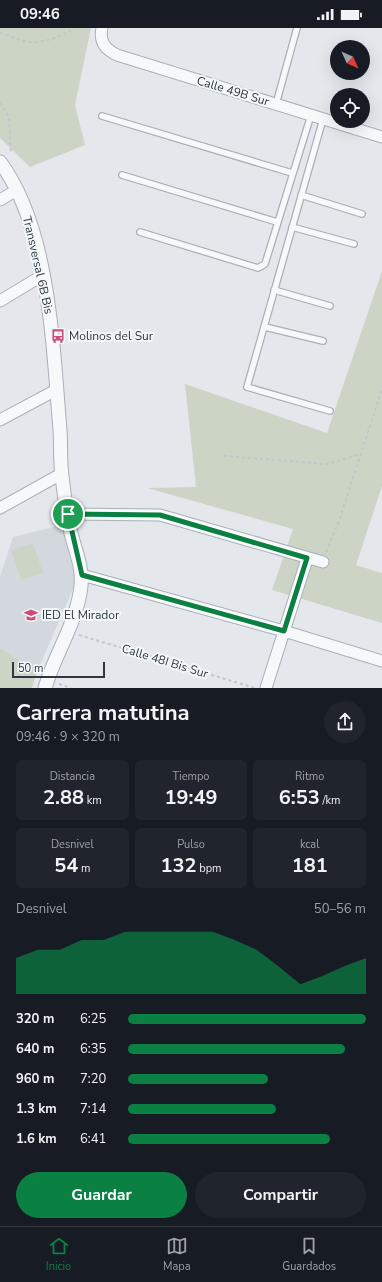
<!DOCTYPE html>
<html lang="es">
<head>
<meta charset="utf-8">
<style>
  body { margin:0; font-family:"Nunito Sans",sans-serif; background:#20242c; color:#f1f3f6; height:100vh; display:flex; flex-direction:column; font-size:15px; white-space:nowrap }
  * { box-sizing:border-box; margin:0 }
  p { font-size:13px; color:#9ea1a6 }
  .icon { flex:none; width:22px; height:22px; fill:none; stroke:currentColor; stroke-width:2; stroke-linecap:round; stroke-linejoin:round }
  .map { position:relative; height:660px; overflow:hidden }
  .drawer { display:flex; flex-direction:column; background:#171b24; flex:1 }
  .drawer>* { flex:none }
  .needle { width:26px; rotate:135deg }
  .buttons { position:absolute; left:330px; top:12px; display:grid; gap:8px }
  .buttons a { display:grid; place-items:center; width:40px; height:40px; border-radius:50%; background:#171b24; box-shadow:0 4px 16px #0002; font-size:20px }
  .scale { position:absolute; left:12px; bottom:10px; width:93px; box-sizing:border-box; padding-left:4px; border:2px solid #2c3944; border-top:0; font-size:11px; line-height:14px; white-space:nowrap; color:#2c3944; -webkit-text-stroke:3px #f4f7f9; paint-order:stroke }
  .pin { position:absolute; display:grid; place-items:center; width:34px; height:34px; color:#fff; margin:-17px; border:2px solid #fff; border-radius:50%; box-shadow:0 1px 4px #0007 }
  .round { display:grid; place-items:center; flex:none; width:42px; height:42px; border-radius:21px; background:#20242c }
  .summary { display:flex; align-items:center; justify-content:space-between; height:68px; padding:0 16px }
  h1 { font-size:22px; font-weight:700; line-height:30px }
  .stats { display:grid; grid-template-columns:repeat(3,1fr); gap:6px; height:68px; padding:4px 16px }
  .stats div { display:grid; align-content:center; border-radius:6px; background:#20242c; text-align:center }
  .stats b { font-size:20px; font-weight:700 }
  .stats small { font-size:11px; font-weight:400 }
  .stats p { font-size:11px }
  .chart { height:112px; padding:8px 16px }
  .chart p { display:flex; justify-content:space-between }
  .chart svg { width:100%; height:72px; margin-top:4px; fill:#0b8043; opacity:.7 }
  .action { display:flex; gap:8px; margin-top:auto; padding:8px 16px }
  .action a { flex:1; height:46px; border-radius:24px; background:#0b8043; color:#fff; font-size:16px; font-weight:700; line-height:46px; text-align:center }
  .action a+a { background:#20242c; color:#f1f3f6 }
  ul { padding:0 16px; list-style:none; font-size:13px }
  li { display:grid; grid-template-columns:64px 48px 1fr; align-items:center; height:30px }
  li i { height:10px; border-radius:5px; background:#0b8043 }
  .status { display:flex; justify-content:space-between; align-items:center; height:28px; padding:0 20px; background:#171b24; direction:ltr }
  .status svg { height:11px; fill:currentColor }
  .tab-bar { display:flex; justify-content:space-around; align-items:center; height:56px; border-top:1px solid #363941; background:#171b24; font-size:11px; color:#9ea1a6 }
  .tab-bar a { display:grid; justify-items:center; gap:2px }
  .tab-bar .on { color:#0b8043 }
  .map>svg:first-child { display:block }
  .built { fill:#d2d8de }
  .green { fill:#ccd5c5 }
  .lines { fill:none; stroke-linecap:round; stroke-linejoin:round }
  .service-casing { stroke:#a9b0b6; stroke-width:8 }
  .minor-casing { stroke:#a9b0b6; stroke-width:13 }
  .tertiary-casing { stroke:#a9b0b6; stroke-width:15 }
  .path { stroke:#c2c6cb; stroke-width:2; stroke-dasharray:3 3; stroke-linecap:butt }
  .service { stroke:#f7f8fa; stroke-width:5.5 }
  .minor { stroke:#f7f8fa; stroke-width:11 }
  .tertiary { stroke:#f7f8fa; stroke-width:13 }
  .route-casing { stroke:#fff; stroke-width:8 }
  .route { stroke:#0b8043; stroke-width:5 }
  .labels { text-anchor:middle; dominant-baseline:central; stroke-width:4; stroke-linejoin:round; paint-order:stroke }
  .street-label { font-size:12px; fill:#2c3944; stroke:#f4f7f9 }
  .poi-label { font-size:12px; fill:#2c3944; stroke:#f4f7f9; text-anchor:start }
</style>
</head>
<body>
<div class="status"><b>09:46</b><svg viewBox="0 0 49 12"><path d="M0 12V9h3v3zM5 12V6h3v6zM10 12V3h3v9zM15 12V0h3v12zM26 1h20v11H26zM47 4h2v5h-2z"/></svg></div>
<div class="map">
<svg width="382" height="660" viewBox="0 0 382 660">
  <rect width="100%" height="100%" fill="#e4e8ec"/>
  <!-- built -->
  <path class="built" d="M62 497 76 554 37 644 0 620V549L13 509Z"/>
  <!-- green -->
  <path class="green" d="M0 0H91L75 77 85 117 30 139 0 110Z
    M382 243V458L356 537 382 545V595L272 562 293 501 147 460 196 459 185 356 327 405Z
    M33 515 43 545 21 552 11 522Z
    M0 620 37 644 32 660H0Z"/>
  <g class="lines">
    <defs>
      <path id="service" d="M276 76 297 0
        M102 88 292 145
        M323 91 247 359 330 383
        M122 147 277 194
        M301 167 362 186
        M292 199 354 216
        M140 204 258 240 265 236 311 87
        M274 262 330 278
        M265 299 323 313"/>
      <path id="minor" d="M102 0C99 14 105 21 117 27L382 109
        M0 172 17 162
        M0 273 43 247
        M0 392 56 362
        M0 480 61 446
        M68 486 160 487 323 534
        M82 547 284 603 382 633
        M266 660 307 531"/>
      <path id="tertiary" d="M0 134C50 201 53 321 60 402 61 417 60 433 62 448 64 467 67 486 71 505 75 522 83 539 81 558 77 595 55 625 45 660"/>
    </defs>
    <!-- service casing -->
    <use href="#service" class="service-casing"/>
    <!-- minor casing -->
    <use href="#minor" class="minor-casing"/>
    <!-- tertiary casing -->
    <use href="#tertiary" class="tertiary-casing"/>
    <!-- path -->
    <path class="path" d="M0 5C8 7 16 11 24 13 39 17 62 9 74 0
      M0 75 9 89 11 126
      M224 428 327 436 361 426
      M326 524 339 493 382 361
      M79 607 255 660
      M59 656 71 660"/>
    <!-- service -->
    <use href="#service" class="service"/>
    <!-- minor -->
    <use href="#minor" class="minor"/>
    <!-- tertiary -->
    <use href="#tertiary" class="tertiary"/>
  </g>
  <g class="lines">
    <defs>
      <path id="route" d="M68 486 160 487 307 530 284 603 82 547Z"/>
    </defs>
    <!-- route casing -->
    <use href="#route" class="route-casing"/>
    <!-- route -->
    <use href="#route" class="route"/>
  </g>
  <!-- icons -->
  <defs>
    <symbol id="bus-bare" viewBox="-9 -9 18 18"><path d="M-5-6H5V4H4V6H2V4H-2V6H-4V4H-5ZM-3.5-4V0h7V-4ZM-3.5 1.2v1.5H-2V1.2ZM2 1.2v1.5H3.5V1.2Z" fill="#cd4d79" stroke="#f4f7f9" stroke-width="2.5" paint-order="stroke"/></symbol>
    <symbol id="school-bare" viewBox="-9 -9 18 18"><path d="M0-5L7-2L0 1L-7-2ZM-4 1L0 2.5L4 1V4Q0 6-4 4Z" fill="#cd4d79" stroke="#f4f7f9" stroke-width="2.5" paint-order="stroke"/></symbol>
  </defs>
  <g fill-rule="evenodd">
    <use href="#bus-bare" x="48" y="298" width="20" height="20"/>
    <use href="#school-bare" x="21" y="577" width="20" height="20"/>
  </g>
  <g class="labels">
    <!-- street labels -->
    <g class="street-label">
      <text transform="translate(233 63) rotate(17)">Calle 49B Sur</text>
      <text transform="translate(38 237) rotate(77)">Transversal 6B Bis</text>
      <text transform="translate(165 633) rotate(17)">Calle 48I Bis Sur</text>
    </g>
    <!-- poi labels -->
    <g class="poi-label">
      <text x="69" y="308">Molinos del Sur</text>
      <text x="42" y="587">IED El Mirador</text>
    </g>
  </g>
</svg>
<div class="buttons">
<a><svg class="needle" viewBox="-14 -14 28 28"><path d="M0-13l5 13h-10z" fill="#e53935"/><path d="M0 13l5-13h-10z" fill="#9ea1a6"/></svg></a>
<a><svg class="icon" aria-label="locate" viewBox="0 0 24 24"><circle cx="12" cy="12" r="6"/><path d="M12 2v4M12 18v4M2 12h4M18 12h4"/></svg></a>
</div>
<div class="scale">50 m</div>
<div class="pin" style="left:68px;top:486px;background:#1e9e55"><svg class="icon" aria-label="arrive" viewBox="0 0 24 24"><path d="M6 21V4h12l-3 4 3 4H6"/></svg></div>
</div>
<section class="drawer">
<div class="summary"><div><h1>Carrera matutina</h1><p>09:46 · 9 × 320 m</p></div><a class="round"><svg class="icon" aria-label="share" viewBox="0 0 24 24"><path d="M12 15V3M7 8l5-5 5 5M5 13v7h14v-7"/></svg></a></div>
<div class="stats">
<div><p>Distancia</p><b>2.88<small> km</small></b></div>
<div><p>Tiempo</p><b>19:49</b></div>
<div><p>Ritmo</p><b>6:53<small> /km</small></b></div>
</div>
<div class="stats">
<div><p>Desnivel</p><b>54<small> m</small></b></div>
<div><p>Pulso</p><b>132<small> bpm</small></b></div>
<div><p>kcal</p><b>181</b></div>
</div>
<div class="chart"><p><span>Desnivel</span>50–56 m</p>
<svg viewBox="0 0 160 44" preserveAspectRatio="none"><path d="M0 44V22L10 17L20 17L30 11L40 11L50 6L60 6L70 6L80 6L90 6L100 11L110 17L120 27L130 38L140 33L150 27L160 22V44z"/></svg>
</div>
<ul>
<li><b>320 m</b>6:25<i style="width:100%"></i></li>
<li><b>640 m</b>6:35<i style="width:91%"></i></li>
<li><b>960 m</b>7:20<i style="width:59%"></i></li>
<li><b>1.3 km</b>7:14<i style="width:62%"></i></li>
<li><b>1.6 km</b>6:41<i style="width:85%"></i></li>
</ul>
<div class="action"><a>Guardar</a><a>Compartir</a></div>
</section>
<nav class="tab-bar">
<a class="on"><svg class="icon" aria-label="home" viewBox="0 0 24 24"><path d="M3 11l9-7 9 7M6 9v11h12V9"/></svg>Inicio</a>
<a><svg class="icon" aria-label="map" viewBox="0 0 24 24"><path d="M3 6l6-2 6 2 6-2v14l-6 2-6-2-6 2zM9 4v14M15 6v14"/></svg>Mapa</a>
<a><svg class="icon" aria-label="saved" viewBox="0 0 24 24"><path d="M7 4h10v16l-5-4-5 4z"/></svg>Guardados</a>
</nav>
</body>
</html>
